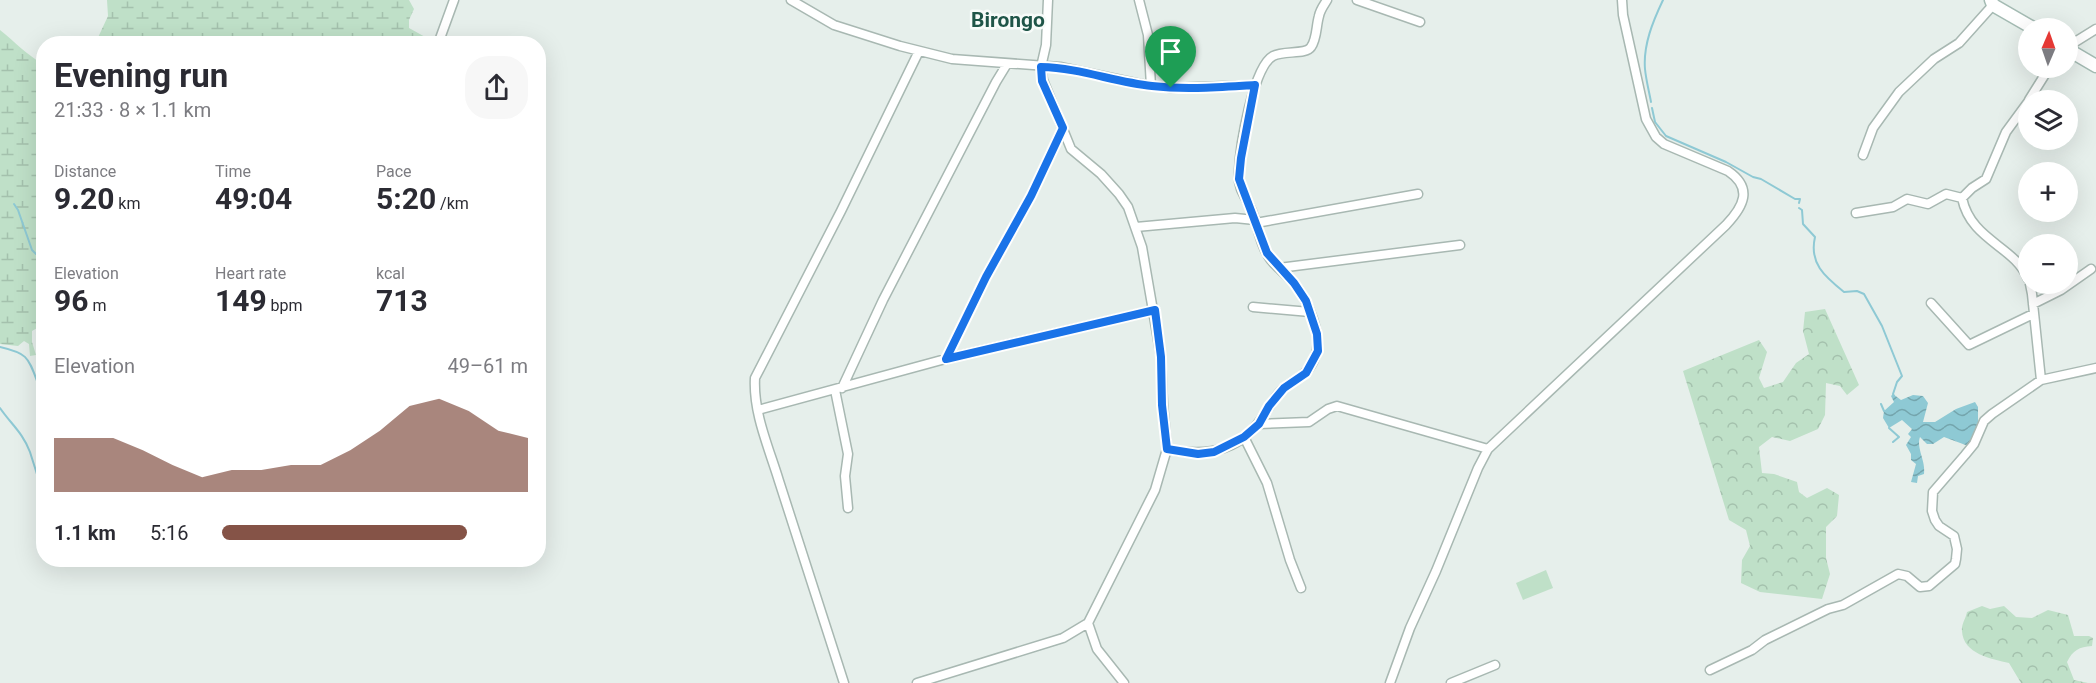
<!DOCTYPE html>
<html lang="en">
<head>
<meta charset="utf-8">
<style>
  body { margin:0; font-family:Roboto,sans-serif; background:#f7f7f7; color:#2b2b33; height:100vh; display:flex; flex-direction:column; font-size:22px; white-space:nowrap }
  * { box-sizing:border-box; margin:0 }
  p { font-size:20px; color:#7c7c81 }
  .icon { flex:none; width:33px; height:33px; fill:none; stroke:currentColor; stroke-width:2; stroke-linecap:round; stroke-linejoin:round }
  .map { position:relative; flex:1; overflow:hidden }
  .drawer { position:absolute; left:36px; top:36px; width:510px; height:531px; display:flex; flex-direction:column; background:#fff; border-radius:24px; box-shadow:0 6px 24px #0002 }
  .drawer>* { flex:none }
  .needle { width:39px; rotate:2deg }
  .buttons { position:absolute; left:2018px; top:18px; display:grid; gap:12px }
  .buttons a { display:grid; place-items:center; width:60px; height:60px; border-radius:50%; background:#fff; box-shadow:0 6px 24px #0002; font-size:30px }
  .pin { position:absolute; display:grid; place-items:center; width:51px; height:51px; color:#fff; margin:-62px -26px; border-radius:50% 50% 50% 0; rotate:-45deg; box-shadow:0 0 6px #0007 }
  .pin .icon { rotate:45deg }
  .round { display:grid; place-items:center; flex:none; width:63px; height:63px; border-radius:24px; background:#f7f7f7 }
  .head { display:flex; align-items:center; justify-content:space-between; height:102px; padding:0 18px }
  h1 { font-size:33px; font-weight:700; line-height:45px }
  .stats { display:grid; grid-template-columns:repeat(3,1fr); gap:9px; height:102px; padding:6px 18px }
  .stats div { display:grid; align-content:center }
  .stats b { font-size:30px; font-weight:700 }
  .stats small { font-size:16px; font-weight:400 }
  .stats p { font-size:16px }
  .chart { height:168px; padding:12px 18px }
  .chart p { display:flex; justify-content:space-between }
  .chart svg { width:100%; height:108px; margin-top:6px; fill:#855347; opacity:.7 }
  ul { padding:0 18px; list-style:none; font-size:20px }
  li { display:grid; grid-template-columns:96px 72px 1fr; align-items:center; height:45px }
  li i { height:15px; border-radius:8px; background:#855347 }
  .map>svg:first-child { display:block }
  .forest { fill:url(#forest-crowns) }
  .wetland { fill:url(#wetland-marsh) }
  .park { fill:#bfe0c8 }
  .water { fill:url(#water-waves) }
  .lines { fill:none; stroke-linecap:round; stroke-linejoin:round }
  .stream { stroke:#8ec9d4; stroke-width:2 }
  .street-casing { stroke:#a8b8b2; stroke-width:11 }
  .secondary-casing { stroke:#a4bbb3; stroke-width:15 }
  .street { stroke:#fff; stroke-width:8 }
  .secondary { stroke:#fff; stroke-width:12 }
  .route-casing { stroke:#fff; stroke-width:12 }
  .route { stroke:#1a73e8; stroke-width:8 }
  .labels { text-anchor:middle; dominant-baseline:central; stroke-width:5; stroke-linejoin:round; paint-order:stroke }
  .quarter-label { font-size:21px; font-weight:bold; fill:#1f5548; stroke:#f7fbf9 }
</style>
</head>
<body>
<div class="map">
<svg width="2096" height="683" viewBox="0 0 2096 683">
  <defs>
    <pattern id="forest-crowns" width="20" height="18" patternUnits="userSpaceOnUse" patternTransform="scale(1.5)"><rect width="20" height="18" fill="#bfe0c8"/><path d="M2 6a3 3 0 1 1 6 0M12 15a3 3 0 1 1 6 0" fill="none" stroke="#a4c1ad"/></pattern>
    <pattern id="wetland-marsh" width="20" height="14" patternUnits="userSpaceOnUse" patternTransform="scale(1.5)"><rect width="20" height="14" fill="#bfe0c8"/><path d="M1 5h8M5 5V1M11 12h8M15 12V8" fill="none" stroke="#a4c1ad"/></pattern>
    <pattern id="water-waves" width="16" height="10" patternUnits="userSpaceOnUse" patternTransform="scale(1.5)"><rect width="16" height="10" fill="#8ec9d4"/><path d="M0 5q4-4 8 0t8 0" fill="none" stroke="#74a5ad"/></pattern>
  </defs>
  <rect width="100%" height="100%" fill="#e6efeb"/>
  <!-- forest -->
  <path class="forest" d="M1825 309 1859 385 1847 395 1840 386 1826 383 1825 415 1818 429 1790 441 1772 437 1759 447 1762 473 1774 474 1797 482 1799 492 1807 498 1827 488 1839 495 1837 516 1826 527V558L1830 574 1822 599 1760 592 1741 583 1742 560 1750 546 1746 530 1729 520 1683 371 1759 340 1767 352 1759 378 1764 388 1783 382 1796 363 1809 354 1803 331 1805 312Z
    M1982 606 1990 609 2004 606 2016 617 2032 618 2048 610 2068 615 2074 636H2089L2093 638 2092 646C2079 647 2073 650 2067 662L2074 680 2088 683H2021L2009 663C1992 659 1963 654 1962 631 1961 625 1966 618 1967 612Z"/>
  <!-- wetland -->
  <path class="wetland" d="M107 0H409L414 9 409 20V28L436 43 95 44 108 16Z
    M0 30C15 42 27 55 43 64L44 330 39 327 32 331V342L36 355 30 356 29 344 24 341 18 346 0 344Z"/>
  <!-- park -->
  <path class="park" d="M1546 570 1553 588 1523 600 1516 583Z"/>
  <!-- water -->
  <path class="water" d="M1893 394 1901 400 1913 395 1923 396 1928 403 1923 422H1935L1956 409 1975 402 1978 407V438L1970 439 1971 447 1944 437 1933 444H1927L1920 437C1916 448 1926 461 1924 474L1918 476 1917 483 1911 482 1916 464 1911 460V454L1906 445 1911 437 1908 434 1912 429 1902 420 1889 428 1883 418 1884 411 1894 402 1891 396Z"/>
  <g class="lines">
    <!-- stream -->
    <path class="stream" d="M1651 102C1649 91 1646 80 1645 69 1643 45 1653 21 1663 0
      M1652 108 1655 122 1666 136 1726 162 1753 177 1761 179 1795 199H1800L1799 203
      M42 201 44 203
      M14 204 18 210 32 250 36 254 44 256
      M1799 208 1802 210 1803 224 1815 237C1809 263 1824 276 1844 292L1857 291 1864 294 1882 326 1902 376 1897 382 1893 394 1894 396
      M39 286H44
      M0 347C26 353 28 356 37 381L44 383
      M1881 404 1884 411
      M0 408C11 424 23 433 30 452 33 462 39 479 41 489 42 495 40 497 44 503
      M1889 428 1899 437 1893 442"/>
    <defs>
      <path id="street" d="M791 0 834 25 900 46 952 59 1060 67 1140 84 1171 88 1255 85
        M1139 0 1148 35 1151 86
        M1357 0 1420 22
        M438 44 454 0
        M2067 47 2096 29
        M2029 100 2049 68
        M2028 102 2006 132 1986 179 1972 188 1962 198C1971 241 2015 246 2028 279
        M1863 155 1873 128 1899 92 1934 59 1959 43 1993 5
        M1856 213 1893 207 1907 199 1928 204 1946 194 1962 198
        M1256 223 1418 194
        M1136 227 1235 218 1255 220
        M1279 268 1460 245
        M2030 284 2032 294 2041 380
        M1931 303 1969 345 2033 314
        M2033 304 2061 290 2091 269
        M1253 307 1310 312
        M946 359 986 277 1031 196 1063 128
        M842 388 883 300 996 82 1007 64
        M835 390 848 454 845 476 848 508
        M758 410 949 358 1155 310
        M1259 424 1309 422 1328 409 1337 406 1488 449
        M1244 437 1267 483 1290 560 1301 588
        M1167 449C1210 458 1244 450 1267 410 1272 402 1277 394 1284 388 1297 377 1308 376 1315 357 1324 337 1307 298 1293 282 1286 274 1277 268 1271 260 1260 246 1258 225 1251 209 1248 202 1244 196 1241 189 1239 183 1238 177 1239 171 1240 147 1253 67 1273 56 1284 50 1306 55 1311 47 1317 39 1316 26 1319 16 1320 10 1324 5 1327 0
        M1088 623 1097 649 1124 683
        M1710 670 1752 650 1765 640 1828 609 1843 605 1898 574 1907 576 1920 587 1929 586 1955 564 1956 559 1957 549 1954 536 1939 526 1935 520 1932 511 1933 492 1965 455 1974 444 1984 421 1992 414 2041 380 2096 368
        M844 683C822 615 800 548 779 481 769 448 753 413 755 378L841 211 919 51
        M917 683 1063 638 1088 623 1155 490 1167 449 1163 405 1161 357 1142 247 1128 207 1119 194 1101 174 1071 149 1043 80 1041 67 1046 45 1048 0
        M1390 683 1410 628 1436 571 1478 468 1488 449 1726 225C1744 206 1753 188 1728 171L1664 144 1656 137 1646 119 1623 15 1622 0
        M1451 683 1495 665"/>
      <path id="secondary" d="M1991 0 1993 5 2033 28
        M2067 49 2096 66"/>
    </defs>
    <!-- street casing -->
    <use href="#street" class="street-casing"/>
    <!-- secondary casing -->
    <use href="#secondary" class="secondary-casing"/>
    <!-- street -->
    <use href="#street" class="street"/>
    <!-- secondary -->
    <use href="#secondary" class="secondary"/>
  </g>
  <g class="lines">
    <defs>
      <path id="route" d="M1041 67C1080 68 1114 82 1152 86 1186 90 1221 87 1255 85L1241 158 1239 179 1267 253 1294 283 1306 301 1317 334 1318 351 1306 373 1284 388 1269 406 1259 424 1244 437 1214 452 1198 454 1167 449 1162 405 1161 357 1155 310 946 359 986 277 1031 196 1063 128 1042 81Z"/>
    </defs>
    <!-- route casing -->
    <use href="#route" class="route-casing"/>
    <!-- route -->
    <use href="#route" class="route"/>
  </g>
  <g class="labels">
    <!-- quarter labels -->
    <g class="quarter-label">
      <text x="1008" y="20">Birongo</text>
    </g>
  </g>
</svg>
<div class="buttons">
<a><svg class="needle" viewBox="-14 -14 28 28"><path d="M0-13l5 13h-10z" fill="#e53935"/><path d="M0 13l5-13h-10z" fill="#7c7c81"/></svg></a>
<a><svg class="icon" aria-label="layers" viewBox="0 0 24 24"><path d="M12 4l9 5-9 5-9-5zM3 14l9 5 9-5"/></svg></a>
<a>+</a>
<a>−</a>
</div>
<div class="pin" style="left:1171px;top:88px;background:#1e9e55"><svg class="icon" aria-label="arrive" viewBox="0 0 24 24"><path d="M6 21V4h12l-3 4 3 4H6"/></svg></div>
<section class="drawer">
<div class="head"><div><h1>Evening run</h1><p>21:33 · 8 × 1.1 km</p></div><a class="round"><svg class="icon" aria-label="share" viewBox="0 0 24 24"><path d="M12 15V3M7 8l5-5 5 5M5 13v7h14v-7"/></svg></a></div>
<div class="stats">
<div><p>Distance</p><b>9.20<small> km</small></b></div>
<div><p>Time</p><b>49:04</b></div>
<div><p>Pace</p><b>5:20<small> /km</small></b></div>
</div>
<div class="stats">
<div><p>Elevation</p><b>96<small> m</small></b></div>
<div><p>Heart rate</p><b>149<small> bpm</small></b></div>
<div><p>kcal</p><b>713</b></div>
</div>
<div class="chart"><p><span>Elevation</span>49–61 m</p>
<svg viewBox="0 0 160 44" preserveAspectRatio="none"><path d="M0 44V22L10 22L20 22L30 27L40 33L50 38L60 35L70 35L80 33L90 33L100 27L110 19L120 9L130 6L140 11L150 19L160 22V44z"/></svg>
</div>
<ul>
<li><b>1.1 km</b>5:16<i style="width:80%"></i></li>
</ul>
</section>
</div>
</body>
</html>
